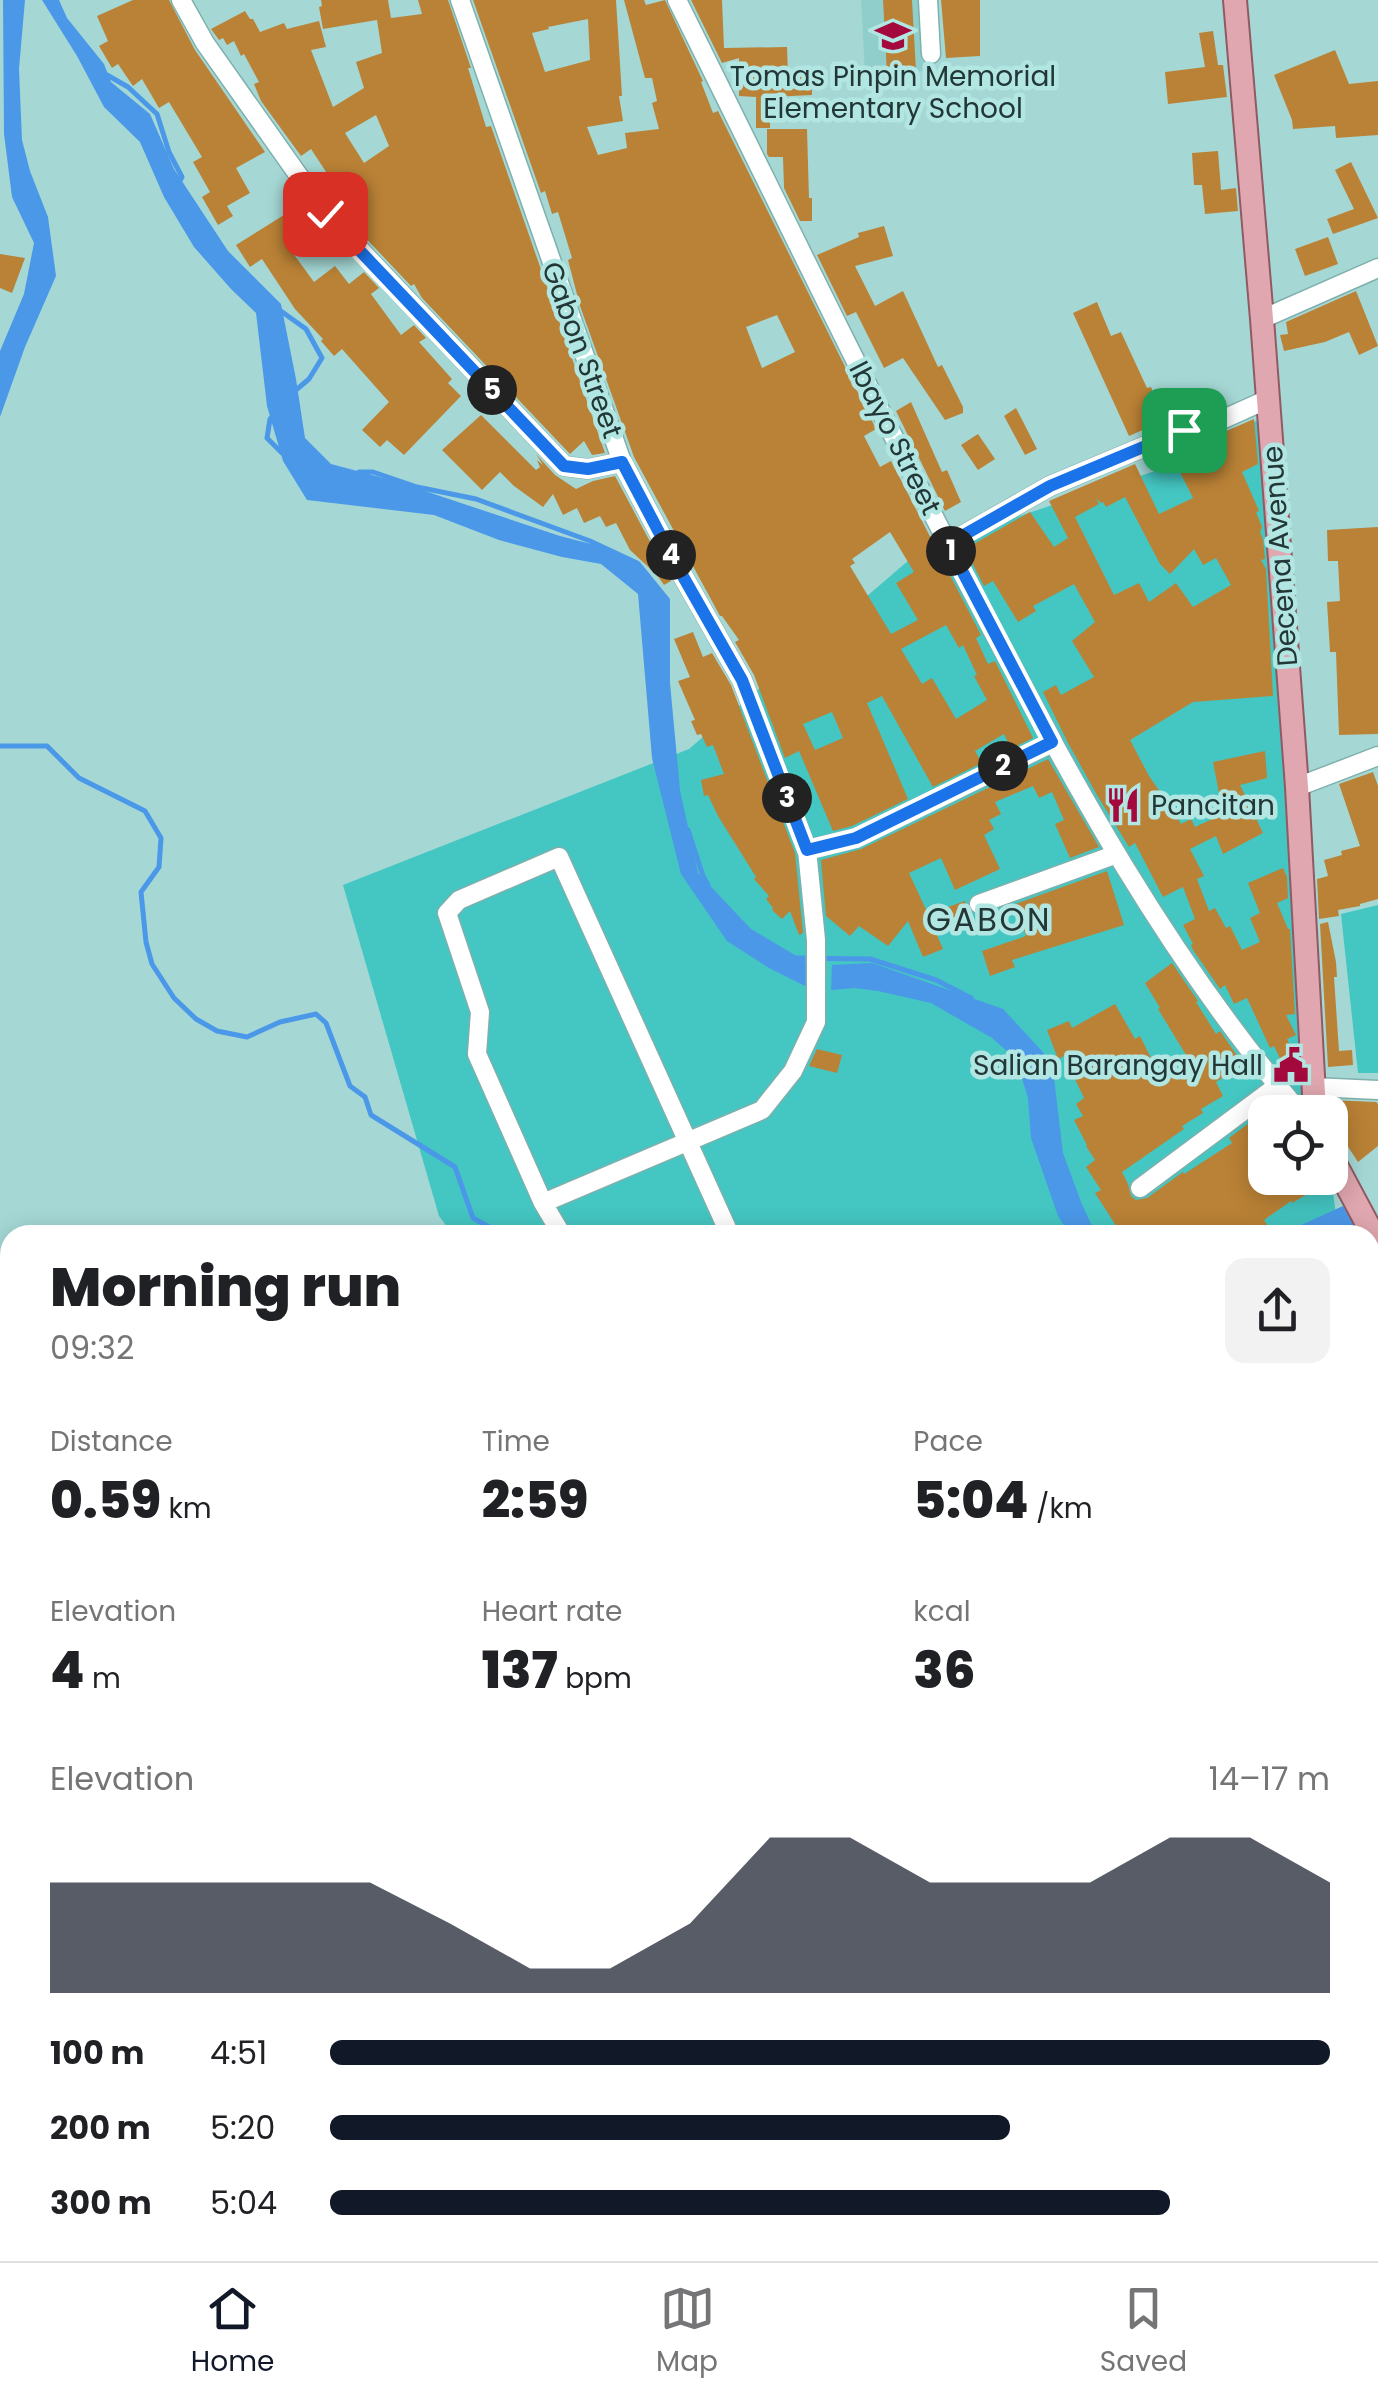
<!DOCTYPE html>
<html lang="en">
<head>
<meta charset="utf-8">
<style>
  body { margin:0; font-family:Poppins,sans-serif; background:#f2f2f2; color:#202124; height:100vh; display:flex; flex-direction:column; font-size:38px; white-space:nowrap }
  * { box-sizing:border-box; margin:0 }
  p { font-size:32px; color:#757577 }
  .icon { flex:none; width:55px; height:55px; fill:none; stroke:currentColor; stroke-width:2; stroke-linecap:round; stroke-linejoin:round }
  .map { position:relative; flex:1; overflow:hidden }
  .side { position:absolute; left:0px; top:1225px; width:1380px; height:1038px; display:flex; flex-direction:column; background:#fff; border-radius:30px 30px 0 0; box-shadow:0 5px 25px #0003 }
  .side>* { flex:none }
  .fabs { position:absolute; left:1248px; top:1095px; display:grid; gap:20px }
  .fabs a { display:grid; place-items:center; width:100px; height:100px; border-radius:20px; background:#fff; box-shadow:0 5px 25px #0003; font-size:50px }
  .pin { position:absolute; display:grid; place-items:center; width:85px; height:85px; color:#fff; margin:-42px; border-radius:20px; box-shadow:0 5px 15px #0006 }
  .km { position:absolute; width:50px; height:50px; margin:-25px; border-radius:50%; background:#222; color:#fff; font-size:28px; line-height:50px; text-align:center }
  .round { display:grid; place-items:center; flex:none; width:105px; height:105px; border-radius:20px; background:#f2f2f2 }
  .overview { display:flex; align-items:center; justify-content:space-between; height:170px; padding:0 50px }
  h1 { font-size:55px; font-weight:800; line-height:75px }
  .metrics { display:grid; grid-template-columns:repeat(3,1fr); gap:15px; height:170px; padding:10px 50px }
  .metrics div { display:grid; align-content:center }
  .metrics b { font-size:50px; font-weight:800 }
  .metrics small { font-size:28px; font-weight:400 }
  .metrics p { font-size:28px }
  .chart { height:280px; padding:20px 50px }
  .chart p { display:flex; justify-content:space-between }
  .chart svg { width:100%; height:180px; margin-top:10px; fill:#111827; opacity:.7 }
  ul { padding:0 50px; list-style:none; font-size:32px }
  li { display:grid; grid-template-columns:160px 120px 1fr; align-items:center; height:75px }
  li i { height:25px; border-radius:12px; background:#111827 }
  .tab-bar { display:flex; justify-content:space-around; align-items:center; height:140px; border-top:2px solid #e0e0e0; background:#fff; font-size:28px; color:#757577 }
  .tab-bar a { display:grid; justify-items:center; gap:5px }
  .tab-bar .on { color:#111827 }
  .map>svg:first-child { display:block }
  .built { fill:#90cecb }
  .green { fill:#44c6c2 }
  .water { fill:#4b98e9 }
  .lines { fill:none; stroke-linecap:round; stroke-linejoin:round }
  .stream { stroke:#4b98e9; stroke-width:5 }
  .building { fill:#ba8236; fill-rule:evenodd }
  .minor-casing { stroke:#7eb0ad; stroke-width:21 }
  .major-casing { stroke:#905a63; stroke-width:26 }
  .minor { stroke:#fff; stroke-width:18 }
  .major { stroke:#e0a7b0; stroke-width:22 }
  .route-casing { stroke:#fff; stroke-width:20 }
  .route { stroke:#1a73e8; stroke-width:12 }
  .labels { text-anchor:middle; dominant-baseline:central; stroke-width:9; stroke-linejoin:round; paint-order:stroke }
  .poi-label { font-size:28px; fill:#223736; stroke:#b2e6e2 }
  .street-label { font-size:28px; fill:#223736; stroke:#b2e6e2 }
  .quarter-label { font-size:32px; letter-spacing:2.5px; fill:#223736; stroke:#b2e6e2 }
</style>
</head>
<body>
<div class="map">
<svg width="1378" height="2261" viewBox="0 0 1378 2261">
  <rect width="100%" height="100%" fill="#a5d8d5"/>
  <!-- built -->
  <path class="built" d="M861 0H921L924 71 865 75Z"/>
  <!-- green -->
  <path class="green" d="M1260 419 1279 707 1322 1112H1265V1178H1330V1172L1339 1235H453L439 1216 343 885 689 749 923 548 1164 468Z
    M1378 905V1073H1358L1341 914Z"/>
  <!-- water -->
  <path class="water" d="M3 0H25L19 69 22 140 30 171 48 217 56 276 25 347 0 417V351L24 294 34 243 12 197 4 134Z
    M42 0H59L67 18 104 64 111 82 150 114 174 169 228 251 281 304 296 379 305 438 331 464 395 481 560 536 595 545 640 562 670 599V683L680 790 698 873 751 929 813 966V990L769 968 727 941 681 874 652 758 638 594 601 564 562 557 499 540 434 515 307 500 283 461 267 406 256 313 231 289 194 247 164 197 140 142 104 107 77 56Z
    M872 963 1003 1009 1052 1062 1063 1153 1081 1202 1096 1235H1070L1058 1216 1031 1138 1028 1098 1016 1059 992 1038 931 1003 878 991 855 988 831 990 832 965Z
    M1343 1206 1356 1227 1339 1235H1279Z"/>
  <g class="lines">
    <!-- stream -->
    <path class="stream" d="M107 75 128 87 157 114 169 152 182 177 179 183
      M278 309 306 329 322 358 309 379 296 390
      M275 413 270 419 267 438 282 453
      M359 472H373L417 487 476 499 590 541 637 563
      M0 746H47L79 778 145 811 161 838 159 867 141 892 146 942 152 964 174 998 196 1019 217 1031 247 1037 280 1022 316 1014 326 1023 350 1086 365 1097 371 1115 455 1167 473 1218 498 1232 525 1230
      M688 830 703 876 708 885
      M795 958 870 959 936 980 971 998
      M0 1626 10 1630
      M0 1647 10 1635
      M0 1804 8 1812 10 1845
      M0 2040 10 2029"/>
  </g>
  <!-- building -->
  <path class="building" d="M133 0H169L195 50 265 152 236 168 250 193 227 206 233 216 218 225 202 197 210 192 193 162 202 157 169 102 159 108 142 79 133 86 118 64 112 68 99 46 108 41 97 16Z
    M321 0H388L391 18 422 14 418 0H448L471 68H468L486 127 491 126 605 453 592 455 584 441 570 454 422 298 414 284 411 286 359 231 345 211 342 213 335 205 325 191 334 184 311 149 301 156 261 101 254 84 259 82 244 54 241 56 234 41 227 45 223 38 219 40 211 29 245 11 250 19H253L260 32 284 23 287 29 319 21 326 47 311 50 333 107 364 88 356 62 382 53 377 20 323 29 319 7 322 6ZM376 115 389 146 364 163 345 133Z
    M473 0H616L622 96H619L623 121 587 127 598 155 627 148 625 133 659 129 652 103 657 101 652 78H645L624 0H644L646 5 665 0 703 81 701 82 713 113 718 111 876 429 864 436 880 467 891 461 981 635 976 638 988 664 995 661 1033 738 1011 749 1004 734 975 751 982 763 933 787 882 696 867 703 908 799 852 826 833 831 799 751 785 758 754 675 735 642 739 640 722 616H720L634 457 580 306 568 260 572 258 558 212 552 214 545 191 541 193ZM588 19 590 60 545 72 532 33 549 29 548 27ZM777 315 795 352 762 368 746 327ZM890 532 914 572 896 583 918 620 891 634 850 566 855 563 852 559ZM946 625 959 648 963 645 977 675 974 676 987 700 956 719 932 678 922 684 901 649ZM832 712 843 738 815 750 803 724Z
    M691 0H722L724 48 787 47 788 75H812V95L770 97V128H756V97L739 96V58L722 63Z
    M883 0H912L916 71 887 73Z
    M941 0H980V56L946 58Z
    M1213 31 1218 65H1223L1227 97 1168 104 1165 72 1205 67 1199 33Z
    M1335 50 1349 84 1378 81V135L1336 138 1335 126 1293 129 1292 120 1274 75Z
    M767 129H807L809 198H812V221H800L784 188 783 157H769L767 154Z
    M1218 151 1221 190 1236 188 1238 211 1205 214 1202 185H1194L1192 153Z
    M1351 162 1378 218 1333 234 1327 219 1354 209 1335 170Z
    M303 203 321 227 318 230 315 226 287 245 314 282 335 266 349 284 364 272 379 288 371 294 401 335 414 325 426 338 419 342 452 379 448 383 461 396 404 455 387 440 380 447 362 430 389 402 342 349 334 356 321 341 323 339 295 309 262 259 250 267 236 245Z
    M884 226 893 256 855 266 875 306 903 291 938 367 942 365 963 407V413L945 420 903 358 884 368 856 312 847 316 817 255 859 237 858 233Z
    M1328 237 1338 264 1305 276 1295 249Z
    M0 254 25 258 12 293 0 288Z
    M1356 291 1378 346 1359 355 1349 332 1325 342 1284 351 1280 335 1288 334 1286 322Z
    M1097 302 1111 336 1121 332 1147 388 1151 387 1158 405 1155 407 1161 422 1129 436 1073 313Z
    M911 402 942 472 947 470 961 502 945 511 896 411Z
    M1016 408 1037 449 1025 455 1004 416Z
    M481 415 536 470 540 467 537 460 543 465 536 454 555 475 576 489 593 481 615 476 671 581 664 585 657 575 630 550 616 523 606 527 600 516 584 523 577 508 563 515 553 494 543 507 514 486 500 472 482 490 442 450Z
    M1254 419 1258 464 1242 472 1259 511 1256 512 1262 527 1260 532 1263 539 1265 559 1261 560 1266 569 1273 696 1193 702 1130 740 1149 776 1165 799 1166 798 1181 824 1191 819 1195 827 1223 814 1213 762 1265 751 1267 778 1240 785 1263 833 1223 854 1216 836 1190 849 1204 876 1197 879 1209 911 1215 908 1226 928 1230 926 1242 950 1260 942 1250 918 1260 913 1248 883 1283 868 1287 877 1288 898 1277 903 1288 929H1290L1295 1014 1286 1015 1296 1035 1287 1039 1297 1060 1284 1067 1274 1046 1270 1048 1247 998 1234 1004 1225 985 1220 989 1193 950 1191 945 1193 944 1183 925 1195 919 1183 887 1163 897 1135 843 1129 847 1097 795 1067 741 1043 692 1056 685 1061 695 1094 677 1072 641 1095 622 1074 584 1033 606 1036 611 1018 622 993 581 984 586 965 549 1030 512 1054 547 1068 538 1049 501 1135 464 1159 514 1193 498 1169 450 1185 443 1186 447 1191 444 1195 450 1219 438 1217 435ZM1125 497 1160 564 1170 574 1194 549 1203 565 1216 558 1231 585 1193 607 1176 583 1149 602 1139 583 1114 595 1075 517 1099 504 1096 498 1101 503 1103 502 1106 507Z
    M978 434 995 459 978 470 961 445Z
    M1378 527V734L1339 735 1336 652H1330L1327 602 1340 601 1338 561H1328L1327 530Z
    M693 632 703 657 712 653 731 685 795 853 803 933 799 935 790 911 782 919 772 910 773 908 766 899 769 896 754 879 756 877 718 816 708 795 704 796 701 780 724 774 713 745 707 747 701 734 697 735 691 721 695 720 678 681 690 677 674 639Z
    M1048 759 1099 847 1070 858 1055 824 1064 820 1052 792 1039 798 1033 786 995 802 1001 814 989 820 994 829 984 835 1000 869 955 890 941 858 909 873 928 914 965 901 972 921 936 933 943 949 923 957 908 921 888 946 859 926 850 936 826 916 821 860 861 849Z
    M1373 772 1378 786V899L1360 904V906L1338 910 1339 916 1319 919 1317 879 1328 876 1324 860 1342 855 1341 851 1360 846 1339 784Z
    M1107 871 1124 925 1012 960 1015 967 990 976 982 951 1026 936 1015 904Z
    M1328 922 1336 962 1337 977H1334L1339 1051 1352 1050 1353 1065 1328 1067 1320 924Z
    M1172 963 1198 1001 1196 1002 1216 1034 1220 1031 1243 1064 1216 1082 1223 1096 1201 1109 1203 1113 1182 1126 1184 1129 1122 1172 1128 1184 1131 1196 1136 1200 1147 1198 1183 1172 1184 1174 1232 1143 1229 1138 1265 1111V1178H1326L1332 1189 1319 1195 1316 1189 1292 1203 1291 1201 1264 1220 1268 1226 1254 1235H1122L1095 1193 1101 1190 1086 1167 1095 1160 1086 1146 1087 1145 1074 1120 1083 1116 1076 1104 1084 1098 1064 1056 1058 1059 1047 1030 1069 1021 1072 1028 1115 1004 1135 1039 1140 1036 1162 1080 1191 1063 1158 1009 1160 1008 1145 983Z
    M817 1049 842 1055 837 1073 809 1066Z
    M1329 1100 1376 1102 1378 1104V1146L1358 1162 1331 1121Z"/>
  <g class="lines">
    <defs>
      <path id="minor" d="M181 0 205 43 325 213 564 466 588 469 622 462
        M460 0 622 462 672 557 742 680 807 850 816 940V1022L793 1071 762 1110 543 1203
        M677 0C777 201 874 403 978 602 1071 780 1168 959 1300 1112
        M928 0 931 54
        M1262 319 1378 268
        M948 544 1050 486 1184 430 1217 422 1268 399
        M1297 787 1378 756
        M807 850 856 838 1052 743
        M979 904 1117 854
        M1313 1087 1378 1090
        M1140 1188 1277 1086
        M562 1235 543 1203 477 1054 480 1012 447 913 459 900 559 857 730 1235
        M1370 1431 1378 1428
        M1370 1722 1378 1721"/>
      <path id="major" d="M1235 0 1262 319 1297 787 1315 1112
        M1330 1154 1370 1229 1378 1257"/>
    </defs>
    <!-- minor casing -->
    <use href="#minor" class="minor-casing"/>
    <!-- major casing -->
    <use href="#major" class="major-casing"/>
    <!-- minor -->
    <use href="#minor" class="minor"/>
    <!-- major -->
    <use href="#major" class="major"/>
  </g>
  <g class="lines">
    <defs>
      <path id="route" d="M325 214 564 466 588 469 622 462 672 557 742 680 807 850 856 838 1052 742 948 544 1050 486 1184 430"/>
    </defs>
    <!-- route casing -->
    <use href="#route" class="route-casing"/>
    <!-- route -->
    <use href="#route" class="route"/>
  </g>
  <!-- icons -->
  <defs>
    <symbol id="school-bare" viewBox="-9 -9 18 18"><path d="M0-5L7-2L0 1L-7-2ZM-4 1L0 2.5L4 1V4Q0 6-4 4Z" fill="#a4093e" stroke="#b2e6e2" stroke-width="2.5" paint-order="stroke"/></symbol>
    <symbol id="restaurant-bare" viewBox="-9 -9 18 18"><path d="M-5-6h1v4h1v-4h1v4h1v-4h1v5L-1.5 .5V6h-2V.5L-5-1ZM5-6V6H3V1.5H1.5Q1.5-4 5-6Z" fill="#a4093e" stroke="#b2e6e2" stroke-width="2.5" paint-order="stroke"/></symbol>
    <symbol id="civic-bare" viewBox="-9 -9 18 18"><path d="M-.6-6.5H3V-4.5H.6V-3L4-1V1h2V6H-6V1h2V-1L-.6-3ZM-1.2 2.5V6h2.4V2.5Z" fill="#a4093e" stroke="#b2e6e2" stroke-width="2.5" paint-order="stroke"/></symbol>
  </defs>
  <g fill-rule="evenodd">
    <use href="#school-bare" x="868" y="11" width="50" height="50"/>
    <use href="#restaurant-bare" x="1098" y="780" width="50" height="50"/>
    <use href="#civic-bare" x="1266" y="1040" width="50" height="50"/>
  </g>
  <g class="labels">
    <!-- poi labels -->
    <g class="poi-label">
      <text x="893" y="76">Tomas Pinpin Memorial<tspan x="893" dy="32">Elementary School</tspan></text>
      <text x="1151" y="805" text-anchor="start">Pancitan</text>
      <text x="1263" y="1065" text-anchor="end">Salian Barangay Hall</text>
    </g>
    <!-- street labels -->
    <g class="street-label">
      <text transform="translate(582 350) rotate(70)">Gabon Street</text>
      <text transform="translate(895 438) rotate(63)">Ibayo Street</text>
      <text transform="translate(1280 556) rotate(-94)">Decena Avenue</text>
    </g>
    <!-- quarter labels -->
    <g class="quarter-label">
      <text x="989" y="919">GABON</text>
    </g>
  </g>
</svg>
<div class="fabs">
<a><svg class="icon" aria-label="locate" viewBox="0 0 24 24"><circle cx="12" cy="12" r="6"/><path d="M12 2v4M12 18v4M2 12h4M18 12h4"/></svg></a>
</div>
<div class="pin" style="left:1184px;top:430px;background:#1e9e55"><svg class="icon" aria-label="arrive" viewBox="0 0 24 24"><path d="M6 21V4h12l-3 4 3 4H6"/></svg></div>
<div class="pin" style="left:325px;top:214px;background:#d93025"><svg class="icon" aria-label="check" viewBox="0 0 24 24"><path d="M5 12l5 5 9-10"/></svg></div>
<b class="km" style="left:951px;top:551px">1</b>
<b class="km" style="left:1003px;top:766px">2</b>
<b class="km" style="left:787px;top:798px">3</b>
<b class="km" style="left:671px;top:555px">4</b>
<b class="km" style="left:492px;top:390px">5</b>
<section class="side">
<div class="overview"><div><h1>Morning run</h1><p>09:32</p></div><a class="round"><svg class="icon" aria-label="share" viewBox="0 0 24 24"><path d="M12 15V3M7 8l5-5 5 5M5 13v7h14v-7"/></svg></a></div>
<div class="metrics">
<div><p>Distance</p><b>0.59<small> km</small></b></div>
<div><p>Time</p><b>2:59</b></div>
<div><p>Pace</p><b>5:04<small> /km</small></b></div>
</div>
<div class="metrics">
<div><p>Elevation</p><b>4<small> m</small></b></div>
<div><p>Heart rate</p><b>137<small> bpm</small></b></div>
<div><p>kcal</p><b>36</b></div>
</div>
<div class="chart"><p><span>Elevation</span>14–17 m</p>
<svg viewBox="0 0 160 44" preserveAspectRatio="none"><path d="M0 44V17L10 17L20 17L30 17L40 17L50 27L60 38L70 38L80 27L90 6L100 6L110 17L120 17L130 17L140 6L150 6L160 17V44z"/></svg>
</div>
<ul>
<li><b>100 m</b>4:51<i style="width:100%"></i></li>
<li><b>200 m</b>5:20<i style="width:68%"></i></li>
<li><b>300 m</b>5:04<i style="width:84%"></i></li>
</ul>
</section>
</div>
<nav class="tab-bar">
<a class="on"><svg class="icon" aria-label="home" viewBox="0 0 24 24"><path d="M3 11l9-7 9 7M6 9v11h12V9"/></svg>Home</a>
<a><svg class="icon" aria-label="map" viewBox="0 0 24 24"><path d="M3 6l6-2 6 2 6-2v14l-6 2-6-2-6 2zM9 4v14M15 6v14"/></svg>Map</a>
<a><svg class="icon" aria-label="saved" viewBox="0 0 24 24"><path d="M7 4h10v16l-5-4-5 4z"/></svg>Saved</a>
</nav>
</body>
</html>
